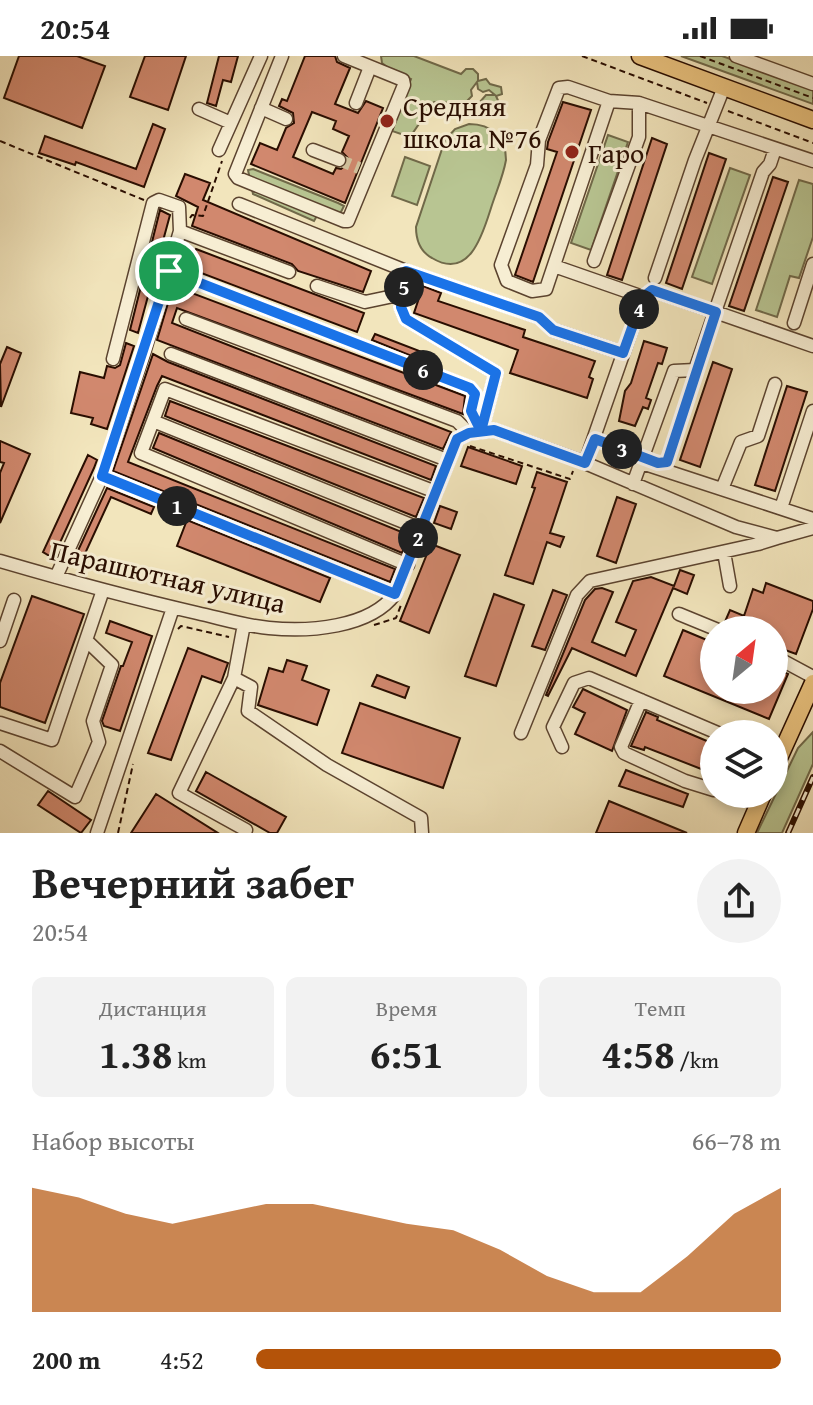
<!DOCTYPE html>
<html lang="ru">
<head>
<meta charset="utf-8">
<style>
  body { margin:0; font-family:"Gentium Book Plus",serif; background:#f2f2f2; color:#222; height:100vh; display:flex; flex-direction:column; font-size:30px; white-space:nowrap }
  * { box-sizing:border-box; margin:0 }
  p { font-size:26px; color:#767676 }
  .icon { flex:none; width:44px; height:44px; fill:none; stroke:currentColor; stroke-width:2; stroke-linecap:round; stroke-linejoin:round }
  .map { position:relative; height:777px; overflow:hidden }
  .sheet { display:flex; flex-direction:column; background:#fff; flex:1 }
  .sheet>* { flex:none }
  .needle { width:52px; rotate:29deg }
  .tools { position:absolute; left:700px; top:560px; display:grid; gap:16px }
  .tools a { display:grid; place-items:center; width:88px; height:88px; border-radius:50%; background:#fff; box-shadow:0 4px 12px #0003; font-size:40px }
  .pin { position:absolute; display:grid; place-items:center; width:68px; height:68px; color:#fff; margin:-34px; border:4px solid #fff; border-radius:50%; box-shadow:0 2px 8px #0007 }
  .km { position:absolute; width:40px; height:40px; margin:-20px; border-radius:50%; background:#222; color:#fff; font-size:22px; line-height:40px; text-align:center }
  .round { display:grid; place-items:center; flex:none; width:84px; height:84px; border-radius:42px; background:#f2f2f2 }
  .head { display:flex; align-items:center; justify-content:space-between; height:136px; padding:0 32px }
  h1 { font-size:44px; font-weight:600; line-height:60px }
  .stats { display:grid; grid-template-columns:repeat(3,1fr); gap:12px; height:136px; padding:8px 32px }
  .stats div { display:grid; align-content:center; border-radius:12px; background:#f2f2f2; text-align:center }
  .stats b { font-size:40px; font-weight:600 }
  .stats small { font-size:22px; font-weight:400 }
  .stats p { font-size:22px }
  .chart { height:224px; padding:16px 32px }
  .chart p { display:flex; justify-content:space-between }
  .chart svg { width:100%; height:144px; margin-top:8px; fill:#b45309; opacity:.7 }
  ul { padding:0 32px; list-style:none; font-size:26px }
  li { display:grid; grid-template-columns:128px 96px 1fr; align-items:center; height:60px }
  li i { height:20px; border-radius:10px; background:#b45309 }
  .status { display:flex; justify-content:space-between; align-items:center; height:56px; padding:0 40px; background:#fff; direction:ltr }
  .status svg { height:22px; fill:currentColor }
  .map>svg:first-child { display:block }
  .green { fill:#b8c592; stroke:#706949; stroke-width:2 }
  .building { fill:#d1886e; stroke:#290d00; stroke-width:2; fill-rule:evenodd }
  .lines { fill:none; stroke-linecap:round; stroke-linejoin:round }
  .minor-tunnel { stroke:#d4c5a0; stroke-width:12; stroke-dasharray:12 6; stroke-linecap:butt }
  .minor-casing { stroke:#5b432f; stroke-width:15 }
  .major-casing { stroke:#290d00; stroke-width:19 }
  .path { stroke:#290d00; stroke-width:2; stroke-dasharray:6 4; stroke-linecap:butt }
  .minor { stroke:#f7eed3; stroke-width:12 }
  .major { stroke:#e9c27e; stroke-width:16 }
  .rail-casing { stroke:#290d00; stroke-width:6 }
  .rail { stroke:#f7eed3; stroke-width:3; stroke-dasharray:9; stroke-linecap:butt }
  .route-casing { stroke:#fff; stroke-width:16 }
  .route { stroke:#1a73e8; stroke-width:10 }
  .poi-dot { fill:#8f2418; stroke:#f7eed3; stroke-width:3 }
  .labels { text-anchor:middle; dominant-baseline:central; stroke-width:6; stroke-linejoin:round; paint-order:stroke }
  .poi-label { font-size:28px; fill:#290d00; stroke:#f7eed3; text-anchor:start }
  .street-label { font-size:28px; fill:#290d00; stroke:#f7eed3 }
</style>
</head>
<body>
<div class="status"><b>20:54</b><svg viewBox="0 0 49 12"><path d="M0 12V9h3v3zM5 12V6h3v6zM10 12V3h3v9zM15 12V0h3v12zM26 1h20v11H26zM47 4h2v5h-2z"/></svg></div>
<div class="map">
<svg width="813" height="777" viewBox="0 0 813 777">
  <rect width="100%" height="100%" fill="#f2e5bc"/>
  <filter id="stains"><feTurbulence type="fractalNoise" baseFrequency=".0025" numOctaves="4"/><feColorMatrix values="0 0 0 0 .2 0 0 0 0 .09 0 0 0 0 .02 0 0 0 .5 -.17"/></filter>
  <radialGradient id="worn" r=".72"><stop offset=".6" stop-color="#630" stop-opacity="0"/><stop offset="1" stop-color="#630" stop-opacity=".3"/></radialGradient>
  <!-- green -->
  <path class="green" d="M381 0H414L461 18 466 13H473L478 18V25L486 23 490 28 501 31 502 38 496 40 501 51 494 59 483 57 479 47 486 39H495L489 34 483 36 478 33 477 26 471 34 472 40 465 47C456 44 445 48 434 46L410 81 392 75 411 23 391 14 382 7Z
    M681 0H722L813 32V48Z
    M469 68C492 68 506 82 506 104 503 121 496 136 491 152 483 177 470 225 432 202 421 196 416 184 416 171L445 84 455 73Z
    M608 79 628 86 591 194 571 187Z
    M405 101 430 110 417 149 392 140Z
    M730 112 750 119 712 228 692 221Z
    M253 113 338 147 344 150 340 158H318L314 165 253 138 248 114Z
    M799 124 813 128V181L799 222 790 220 777 261 756 254Z
    M813 676V708L782 777H757L798 692Z"/>
  <!-- building -->
  <path class="building" d="M19 0H77L105 10 82 72 4 42Z
    M145 0H186L168 54 130 41Z
    M219 0H238L231 26 223 24 216 50 207 47Z
    M305 0H335L337 6 350 12 335 48 358 57 366 45 383 52 345 147 251 108 260 87 277 94 286 72 294 67 293 57 279 50 282 43 287 45ZM312 56 336 65 333 73 349 80 342 96 348 102 347 108 341 113 336 112 333 118 293 101Z
    M563 46 591 54 533 226 515 219 557 96 547 93 548 86Z
    M153 68 165 73 144 131 76 106 75 109 39 97 45 80 136 113Z
    M652 82 667 88 622 224 607 219Z
    M709 97 726 103 682 233 666 227Z
    M185 118 210 127 203 144 371 215 363 236 298 215 292 208 192 170 198 151 176 140Z
    M773 121 788 126 744 255 729 250Z
    M160 154 170 159 138 277 130 274Z
    M196 193 364 257 357 276 188 212Z
    M174 227 182 230 181 233 465 340 463 358 177 252 172 267 451 376 443 393 157 284Z
    M423 230 441 237 438 245 525 274 523 281 595 305 589 321 593 323 587 342 510 317 518 294 414 257Z
    M375 278 422 296 419 303 372 284Z
    M644 285 667 292 662 308 658 307 649 333 646 342 651 344 648 353 643 351 635 370 619 365 625 335 631 327Z
    M126 287 134 290 107 373 91 368 93 362 71 357 80 316 104 322 107 310 115 312 120 309Z
    M7 291 21 297 1 351 0 308Z
    M153 298 168 306 436 410 431 424 162 320 157 330 128 406 395 513 390 526 113 415Z
    M713 306 732 313 700 411 680 404Z
    M787 330 807 336 775 435 755 429Z
    M170 345 424 442 416 461 165 360Z
    M159 377 409 479 402 497 153 392Z
    M0 385 30 398 0 467V417L4 407 0 406Z
    M468 391 522 410 516 428 461 410Z
    M88 399 97 404 94 412 53 502 43 496Z
    M537 416 567 426 550 477 564 481 560 491 547 486 533 528 505 519 535 432 532 431Z
    M107 432 154 451 151 458 111 441 83 502 76 499Z
    M617 441 636 448 616 507 597 500Z
    M440 450 457 456 451 473 434 467Z
    M187 464 330 522 320 546 177 490Z
    M431 488 460 499 429 577 400 565Z
    M680 514 694 519 687 538 673 532 636 620 572 592 548 640 546 639 585 544 595 533 602 532 613 536 592 586 625 600 636 574 616 566 633 525 651 521 674 530Z
    M766 527 813 545V553L796 598 774 590V574H732L724 568 730 554 744 560 753 533 763 537Z
    M553 534 567 539 545 594 532 590Z
    M494 538 524 549 496 630 465 620Z
    M32 540 84 558 45 667 0 651V627Z
    M110 565 152 580 120 675 104 670 102 665 121 610H123L132 586 106 577Z
    M683 574 714 587V634H774V612L788 618 769 663 664 620Z
    M188 592 228 607 221 627 202 620 171 704 148 697Z
    M287 604 307 610 302 624 329 634 317 669 258 649 269 612 283 616Z
    M377 619 409 631 405 642 372 630Z
    M583 633 627 654 612 695 575 678 585 657 573 651Z
    M360 647 460 682 443 732 342 697Z
    M646 656 658 661 657 664 714 688V718L645 691 644 694 631 690Z
    M626 714 688 738 683 751 619 730Z
    M206 716 286 761 277 777H270L196 735Z
    M48 735 91 764 81 777 38 749Z
    M156 738 218 777H131Z
    M609 745 687 777H596Z"/>
  <g class="lines">
    <!-- minor-tunnel -->
    <path class="minor-tunnel" d="M339 104 359 112"/>
    <defs>
      <path id="minor" d="M282 0 235 118 238 122 344 165H348L404 29 403 24 344 0
        M736 0 813 28
        M609 45 546 233 532 235 507 225 501 209 537 109 539 84 559 32 568 31 609 45 639 47 813 105
        M356 47 370 11
        M261 52 286 63
        M199 53 231 67
        M219 94 261 0
        M313 94 339 104
        M239 148 406 215 539 261 553 274 623 297
        M180 175 289 216
        M594 205 639 81V47
        M554 210 643 241
        M169 215 470 332 475 338 471 355 481 375
        M406 215 401 251 406 263 496 317 481 375
        M655 222 695 104 724 31
        M317 230 365 246 403 238
        M186 263 457 365 469 377
        M794 267 813 208
        M171 298 447 404
        M153 365 421 473
        M585 407 643 241 652 234 813 290
        M642 407 813 463
        M102 420 395 538
        M633 428 674 315 695 314 763 116 770 108 775 93
        M722 433 741 386 758 380 775 328
        M781 452 813 355
        M724 496 730 530
        M0 505C65 524 131 542 197 557 220 562 245 570 269 572 308 576 370 572 395 538L457 383 469 377 494 374 578 404 736 471 777 482 813 472
        M408 509 141 397 165 333 436 436
        M56 521 102 420 144 297 180 175 179 151 159 144 153 147 113 303
        M679 558 718 574
        M244 568 234 622 179 737 246 774
        M0 585 14 544
        M774 600 813 621
        M234 622 251 631 248 655 327 709 421 762 422 777
        M641 644 621 691 624 697 685 725 714 734
        M0 667 52 684 103 534
        M521 677 577 539 590 525 758 488 777 482
        M562 691 553 671 574 627 589 622 720 678
        M0 695 75 741 99 686 93 665 112 609 87 585
        M727 738 759 748
        M97 777 173 552"/>
      <path id="major" d="M640 0 813 64
        M774 713 813 627
        M746 777 763 738"/>
    </defs>
    <!-- minor casing -->
    <use href="#minor" class="minor-casing"/>
    <!-- major casing -->
    <use href="#major" class="major-casing"/>
    <!-- path -->
    <path class="path" d="M582 0 707 47
      M700 0 813 42
      M728 55 813 87
      M0 85 144 144
      M190 162 192 159 203 160 222 105
      M605 387 633 397
      M470 390 570 423 573 415
      M668 404 692 326
      M374 569 396 562 401 549
      M178 573 181 570 229 581
      M118 777 133 708"/>
    <!-- minor -->
    <use href="#minor" class="minor"/>
    <!-- major -->
    <use href="#major" class="major"/>
    <defs>
      <path id="rail" d="M788 777 813 721"/>
    </defs>
    <!-- rail casing -->
    <use href="#rail" class="rail-casing"/>
    <!-- rail -->
    <use href="#rail" class="rail"/>
  </g>
  <g class="lines">
    <defs>
      <path id="route" d="M169 215 102 420 395 538 457 383 469 377 494 374 585 407 595 383 658 407 667 406 716 256 652 234 643 241 623 297 553 274 539 261 406 215 401 251 406 263 496 317 481 375 471 355 475 338 470 332 169 215"/>
    </defs>
    <!-- route casing -->
    <use href="#route" class="route-casing"/>
    <!-- route -->
    <use href="#route" class="route"/>
  </g>
  <!-- markers -->
  <g class="poi-dot">
    <circle cx="387" cy="65" r="8"/>
    <circle cx="572" cy="96" r="8"/>
  </g>
  <g class="labels">
    <!-- poi labels -->
    <g class="poi-label">
      <text x="403" y="49">Средняя<tspan x="403" dy="32">школа №76</tspan></text>
      <text x="588" y="96">Гаро</text>
    </g>
    <!-- street labels -->
    <g class="street-label">
      <text transform="translate(168 520) rotate(13)">Парашютная улица</text>
    </g>
  </g>
  <rect width="100%" height="100%" filter="url(#stains)"/>
  <rect width="100%" height="100%" fill="url(#worn)"/>
</svg>
<div class="tools">
<a><svg class="needle" viewBox="-14 -14 28 28"><path d="M0-13l5 13h-10z" fill="#e53935"/><path d="M0 13l5-13h-10z" fill="#767676"/></svg></a>
<a><svg class="icon" aria-label="layers" viewBox="0 0 24 24"><path d="M12 4l9 5-9 5-9-5zM3 14l9 5 9-5"/></svg></a>
</div>
<div class="pin" style="left:169px;top:215px;background:#1e9e55"><svg class="icon" aria-label="arrive" viewBox="0 0 24 24"><path d="M6 21V4h12l-3 4 3 4H6"/></svg></div>
<b class="km" style="left:177px;top:450px">1</b>
<b class="km" style="left:418px;top:482px">2</b>
<b class="km" style="left:622px;top:393px">3</b>
<b class="km" style="left:639px;top:253px">4</b>
<b class="km" style="left:404px;top:231px">5</b>
<b class="km" style="left:423px;top:314px">6</b>
</div>
<section class="sheet">
<div class="head"><div><h1>Вечерний забег</h1><p>20:54</p></div><a class="round"><svg class="icon" aria-label="share" viewBox="0 0 24 24"><path d="M12 15V3M7 8l5-5 5 5M5 13v7h14v-7"/></svg></a></div>
<div class="stats">
<div><p>Дистанция</p><b>1.38<small> km</small></b></div>
<div><p>Время</p><b>6:51</b></div>
<div><p>Темп</p><b>4:58<small> /km</small></b></div>
</div>
<div class="chart"><p><span>Набор высоты</span>66–78 m</p>
<svg viewBox="0 0 160 44" preserveAspectRatio="none"><path d="M0 44V6L10 9L20 14L30 17L40 14L50 11L60 11L70 14L80 17L90 19L100 25L110 33L120 38L130 38L140 27L150 14L160 6V44z"/></svg>
</div>
<ul>
<li><b>200 m</b>4:52<i style="width:100%"></i></li>
</ul>
</section>
</body>
</html>
